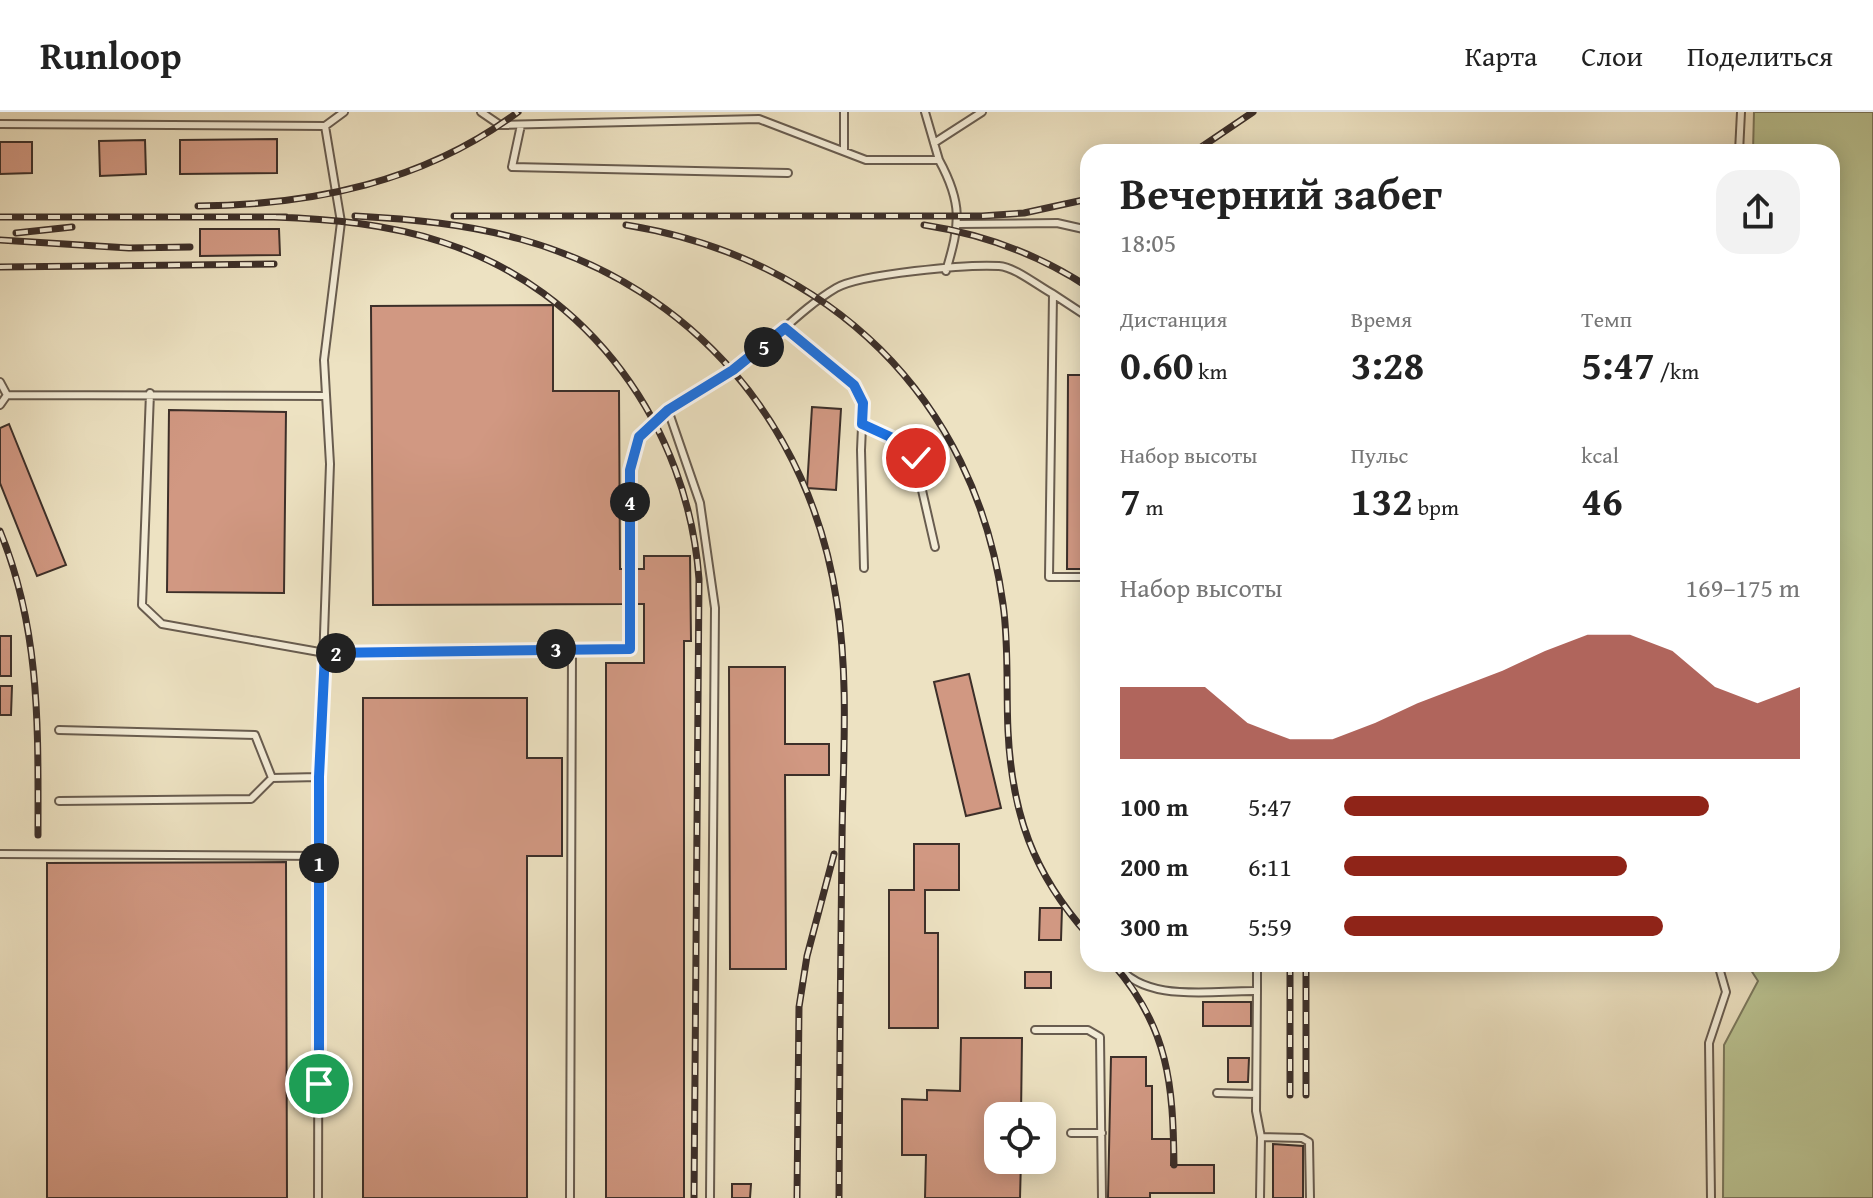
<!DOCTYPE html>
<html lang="ru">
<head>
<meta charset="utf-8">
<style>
  body { margin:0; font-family:"Gentium Book Plus",serif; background:#f2f2f2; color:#222; height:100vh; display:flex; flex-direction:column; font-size:30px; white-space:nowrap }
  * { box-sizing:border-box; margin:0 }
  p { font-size:26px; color:#767676 }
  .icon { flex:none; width:44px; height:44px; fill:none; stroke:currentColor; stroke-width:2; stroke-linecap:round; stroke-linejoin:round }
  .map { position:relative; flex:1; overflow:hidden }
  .panel { position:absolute; left:1080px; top:32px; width:760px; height:828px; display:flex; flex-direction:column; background:#fff; border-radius:24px; box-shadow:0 4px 20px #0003 }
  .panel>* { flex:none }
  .controls { position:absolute; left:984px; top:990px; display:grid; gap:16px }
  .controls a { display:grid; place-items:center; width:72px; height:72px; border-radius:16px; background:#fff; box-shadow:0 4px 20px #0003; font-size:40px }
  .pin { position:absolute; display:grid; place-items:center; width:68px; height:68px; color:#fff; margin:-34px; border:4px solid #fff; border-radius:50%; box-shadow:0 2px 8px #0007 }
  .km { position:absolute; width:40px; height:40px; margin:-20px; border-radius:50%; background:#222; color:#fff; font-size:22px; line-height:40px; text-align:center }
  .round { display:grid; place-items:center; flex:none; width:84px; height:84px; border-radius:24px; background:#f2f2f2 }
  .overview { display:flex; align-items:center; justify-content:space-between; height:136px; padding:0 40px }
  h1 { font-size:44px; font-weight:800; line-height:60px }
  .figures { display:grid; grid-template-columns:repeat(3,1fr); gap:12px; height:136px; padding:8px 40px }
  .figures div { display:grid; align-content:center }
  .figures b { font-size:40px; font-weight:800 }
  .figures small { font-size:22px; font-weight:400 }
  .figures p { font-size:22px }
  .chart { height:224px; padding:16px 40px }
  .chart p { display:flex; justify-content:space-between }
  .chart svg { width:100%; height:144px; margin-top:8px; fill:#8f2418; opacity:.7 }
  ul { padding:0 40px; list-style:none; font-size:26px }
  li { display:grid; grid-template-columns:128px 96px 1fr; align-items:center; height:60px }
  li i { height:20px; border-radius:10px; background:#8f2418 }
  header { display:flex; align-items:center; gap:48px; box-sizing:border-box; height:112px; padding:0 40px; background:#fff; border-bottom:2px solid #e0e0e0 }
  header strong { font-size:38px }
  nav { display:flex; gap:44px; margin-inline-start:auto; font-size:28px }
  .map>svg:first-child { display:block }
  .green { fill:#bac392; stroke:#7b795e; stroke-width:2 }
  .building { fill:#d19882; stroke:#3c2f29; stroke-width:2 }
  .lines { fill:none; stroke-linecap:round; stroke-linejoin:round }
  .lane-casing { stroke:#685c4f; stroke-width:10 }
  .lane { stroke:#f3ecd7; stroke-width:6 }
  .rail-casing { stroke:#3c2f29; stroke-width:7 }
  .rail { stroke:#f3ecd7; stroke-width:4; stroke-dasharray:12; stroke-linecap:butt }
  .route-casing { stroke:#fff; stroke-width:16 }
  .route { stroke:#1a73e8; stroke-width:10 }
</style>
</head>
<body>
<header>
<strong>Runloop</strong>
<nav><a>Карта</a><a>Слои</a><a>Поделиться</a></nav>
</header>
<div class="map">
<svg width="1873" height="1086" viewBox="0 0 1873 1086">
  <rect width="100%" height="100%" fill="#ede2c2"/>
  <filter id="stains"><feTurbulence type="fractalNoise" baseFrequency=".0025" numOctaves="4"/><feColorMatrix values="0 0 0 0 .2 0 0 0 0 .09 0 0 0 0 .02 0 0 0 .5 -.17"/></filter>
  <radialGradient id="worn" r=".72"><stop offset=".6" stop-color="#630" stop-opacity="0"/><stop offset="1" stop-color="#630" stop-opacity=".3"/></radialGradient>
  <!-- green -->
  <path class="green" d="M1754 0H1873V1086H1723L1724 933 1758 869 1747 852H1832V40H1753Z"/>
  <!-- building -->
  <path class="building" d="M277 27V61L180 62V28Z
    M145 28 146 62 100 64 99 29Z
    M0 30H32V61L0 62Z
    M200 117H279L280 143 200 144Z
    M553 193V279H619L620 457H624V492L373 493 371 194Z
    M1068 263H1088V457H1067Z
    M812 295 841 297 836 378 807 376Z
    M169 298 286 300 284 481 167 480Z
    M9 312 66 453 37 464 0 371V316Z
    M644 444H690L691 529H684V1086H606V551H644V492H636V457H644Z
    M0 524H11V564H0Z
    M729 555H785V632H829V663H785L786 857H730Z
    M969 562 1001 696 966 704 934 570Z
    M0 574H12L11 603H0Z
    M363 586H527V646H562V744H527V1086H363Z
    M914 732H959V778H925V821H938V916H889V778H914Z
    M286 750 287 1086H47V751Z
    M1040 796H1062L1061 828H1039Z
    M1025 860H1051V876H1025Z
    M1203 890H1251V914H1203Z
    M961 926H1022L1021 1004H998V1048H1021L1020 1086H925L926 1043H902V987L927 988V978L960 979Z
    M1111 945H1146V974H1152V1027H1172L1171 1053H1214V1081H1150V1086H1108Z
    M1228 946H1249L1248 970H1228Z
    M1273 1032 1303 1034V1086H1273Z
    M732 1072H751L750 1086H732Z"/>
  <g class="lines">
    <defs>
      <path id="lane" d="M481 0 500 13 759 7 866 48H939C963 92 960 112 946 159
        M925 0 939 48
        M0 12 325 14 344 0
        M521 13 512 55 788 61
        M934 31 982 0
        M844 38V0
        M1739 40 1741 0
        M958 112 1057 111 1088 118
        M1053 182 1088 205
        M785 216 854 273 863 291 861 338 864 456
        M0 270 7 283 325 284
        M150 281 142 493 162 512 325 541 630 537V358C636 301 695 285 736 256 771 232 799 198 836 176 860 162 968 152 999 154 1015 155 1038 174 1053 182L1049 465H1088
        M0 293 7 283
        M668 298 700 391 715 496 710 1086
        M862 312 913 339 935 435
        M59 618 255 623 272 666
        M59 689 251 687 272 666 319 665
        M0 742 319 744
        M1116 852C1146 892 1212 878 1257 879L1256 999 1261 1025 1260 1086
        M1257 879V852
        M1035 918H1088L1100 925 1102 1086
        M1217 981 1256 982
        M1071 1021H1102
        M1261 1025 1302 1026 1309 1030 1310 1086
        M318 1086 319 665 330 352 324 248 341 110 325 14
        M570 1086 572 537
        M1711 1086 1709 931 1726 880 1718 852"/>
    </defs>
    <!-- lane casing -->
    <use href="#lane" class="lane-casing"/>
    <!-- lane -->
    <use href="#lane" class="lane"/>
    <defs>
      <path id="rail" d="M1194 40 1253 0
        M198 94C313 93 424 70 518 0
        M355 104C411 107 466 112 520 127 694 175 811 314 837 491 849 568 843 649 842 727 841 847 839 966 839 1086
        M454 104H982L1024 101 1088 87
        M0 105H286
        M274 105C330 107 388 112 442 130 590 177 688 315 699 467L694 1086
        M626 113C829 146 975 285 1003 492 1009 534 1006 577 1008 619 1012 702 1033 761 1088 823
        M924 113C982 122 1038 142 1088 175
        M16 121 72 115
        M0 128 129 136 190 135
        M0 155 274 152
        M0 419C41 519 38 618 38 723
        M1113 852C1169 916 1173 973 1174 1053
        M1306 852V983
        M1290 983V852
        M797 1086 799 895 807 844 834 742"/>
    </defs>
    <!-- rail casing -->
    <use href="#rail" class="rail-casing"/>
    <!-- rail -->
    <use href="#rail" class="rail"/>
  </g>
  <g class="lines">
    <defs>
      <path id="route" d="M319 972V665L325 541 630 537V358L639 325 668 298 733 258 785 216 854 273 863 291 862 312 910 334 916 346"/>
    </defs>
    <!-- route casing -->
    <use href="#route" class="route-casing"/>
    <!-- route -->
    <use href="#route" class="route"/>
  </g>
  <rect width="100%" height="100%" filter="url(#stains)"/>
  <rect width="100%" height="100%" fill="url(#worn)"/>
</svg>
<div class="controls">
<a><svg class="icon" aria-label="locate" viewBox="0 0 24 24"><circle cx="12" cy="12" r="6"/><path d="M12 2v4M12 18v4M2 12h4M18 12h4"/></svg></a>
</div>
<div class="pin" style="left:319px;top:972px;background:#1e9e55"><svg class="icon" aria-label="arrive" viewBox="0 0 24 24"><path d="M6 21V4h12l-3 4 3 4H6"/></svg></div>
<div class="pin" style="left:916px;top:346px;background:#d93025"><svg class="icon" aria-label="check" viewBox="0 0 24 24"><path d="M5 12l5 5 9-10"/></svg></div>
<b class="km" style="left:319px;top:751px">1</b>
<b class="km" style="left:336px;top:541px">2</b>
<b class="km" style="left:556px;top:537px">3</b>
<b class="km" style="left:630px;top:390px">4</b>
<b class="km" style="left:764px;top:235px">5</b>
<section class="panel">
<div class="overview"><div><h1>Вечерний забег</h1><p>18:05</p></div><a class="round"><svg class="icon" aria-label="share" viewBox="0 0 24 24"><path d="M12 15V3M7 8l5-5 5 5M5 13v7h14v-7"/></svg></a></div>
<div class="figures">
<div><p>Дистанция</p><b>0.60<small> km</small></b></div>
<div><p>Время</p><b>3:28</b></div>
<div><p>Темп</p><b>5:47<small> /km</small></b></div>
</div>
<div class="figures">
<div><p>Набор высоты</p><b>7<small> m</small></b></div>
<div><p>Пульс</p><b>132<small> bpm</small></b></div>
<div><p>kcal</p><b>46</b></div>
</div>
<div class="chart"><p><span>Набор высоты</span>169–175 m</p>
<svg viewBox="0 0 160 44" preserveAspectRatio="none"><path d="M0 44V22L10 22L20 22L30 33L40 38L50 38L60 33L70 27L80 22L90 17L100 11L110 6L120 6L130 11L140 22L150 27L160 22V44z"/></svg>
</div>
<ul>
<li><b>100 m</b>5:47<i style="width:80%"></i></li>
<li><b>200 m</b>6:11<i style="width:62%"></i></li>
<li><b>300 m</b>5:59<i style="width:70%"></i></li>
</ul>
</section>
</div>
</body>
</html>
